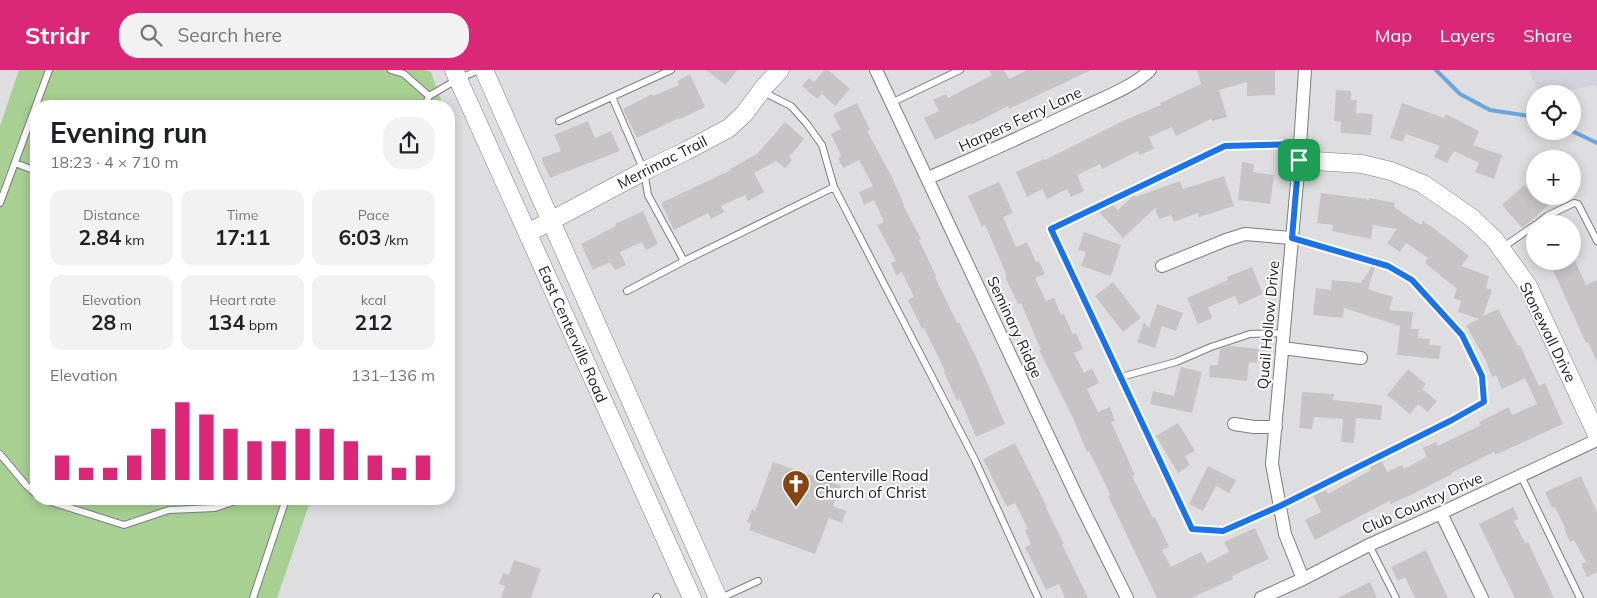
<!DOCTYPE html>
<html lang="en">
<head>
<meta charset="utf-8">
<style>
  body { margin:0; font-family:Mulish,sans-serif; background:#f2f2f2; color:#202124; height:100vh; display:flex; flex-direction:column; font-size:19px; white-space:nowrap }
  * { box-sizing:border-box; margin:0 }
  p { font-size:16px; color:#757577 }
  .icon { flex:none; width:28px; height:28px; fill:none; stroke:currentColor; stroke-width:2; stroke-linecap:round; stroke-linejoin:round }
  .map { position:relative; flex:1; overflow:hidden }
  .drawer { position:absolute; left:30px; top:30px; width:425px; height:405px; display:flex; flex-direction:column; background:#fff; border-radius:20px; box-shadow:0 2px 12px #0003 }
  .drawer>* { flex:none }
  .controls { position:absolute; left:1526px; top:15px; display:grid; gap:10px }
  .controls a { display:grid; place-items:center; width:55px; height:55px; border-radius:50%; background:#fff; box-shadow:0 2px 12px #0003; font-size:25px }
  .pin { position:absolute; display:grid; place-items:center; width:42px; height:42px; color:#fff; margin:-21px; border-radius:10px; box-shadow:0 2px 8px #0006 }
  .round { display:grid; place-items:center; flex:none; width:52px; height:52px; border-radius:20px; background:#f2f2f2 }
  .head { display:flex; align-items:center; justify-content:space-between; height:85px; padding:0 20px }
  h1 { font-size:28px; font-weight:700; line-height:38px }
  .metrics { display:grid; grid-template-columns:repeat(3,1fr); gap:8px; height:85px; padding:5px 20px }
  .metrics div { display:grid; align-content:center; border-radius:12px; background:#f2f2f2; text-align:center }
  .metrics b { font-size:21px; font-weight:700 }
  .metrics small { font-size:14px; font-weight:400 }
  .metrics p { font-size:14px }
  .chart { height:140px; padding:10px 20px }
  .chart p { display:flex; justify-content:space-between }
  .chart svg { width:100%; height:90px; margin-top:5px; stroke:#db2777; stroke-width:6 }
  header { display:flex; align-items:center; gap:30px; box-sizing:border-box; height:70px; padding:0 25px; background:#db2777; color:#fff }
  header strong { font-size:24px }
  nav { display:flex; gap:28px; margin-inline-start:auto; font-size:18px }
  .search { width:350px; height:45px; background:#f2f2f2; display:flex; align-items:center; gap:12px; box-sizing:border-box; padding:0 18px; border-radius:20px; color:#757577; font-size:19px }
  .map>svg:first-child { display:block }
  .built { fill:#d2d3de }
  .green { fill:#a8d093 }
  .lines { fill:none; stroke-linecap:round; stroke-linejoin:round }
  .stream { stroke:#69a6da; stroke-width:4 }
  .building { fill:#c7c4c6 }
  .lane-casing { stroke:#7c7d80; stroke-width:8 }
  .street-casing { stroke:#7c7d80; stroke-width:14 }
  .secondary-casing { stroke:#7c7d80; stroke-width:19 }
  .lane { stroke:#fff; stroke-width:6 }
  .street { stroke:#fff; stroke-width:12 }
  .secondary { stroke:#fff; stroke-width:18 }
  .route-casing { stroke:#fff; stroke-width:10 }
  .route { stroke:#1a73e8; stroke-width:6 }
  .labels { text-anchor:middle; dominant-baseline:central; stroke-width:4; stroke-linejoin:round; paint-order:stroke }
  .street-label { font-size:15px; fill:#242426; stroke:#fff }
  .poi-label { font-size:15px; fill:#242426; stroke:#fff; text-anchor:start }
</style>
</head>
<body>
<header>
<strong>Stridr</strong>
<div class="search"><svg class="icon" aria-label="search" viewBox="0 0 24 24"><circle cx="10" cy="10" r="6"/><path d="M15 15l6 6"/></svg>Search here</div>
<nav><a>Map</a><a>Layers</a><a>Share</a></nav>
</header>
<div class="map">
<svg width="1597" height="528" viewBox="0 0 1597 528">
  <rect width="100%" height="100%" fill="#dedee1"/>
  <!-- built -->
  <path class="built" d="M1529 0H1597V18L1593 15 1557 24H1539Z"/>
  <!-- green -->
  <path class="green" d="M19 0H425L431 2 443 36H36V429H311L277 528H0V56Z"/>
  <g class="lines">
    <!-- stream -->
    <path class="stream" d="M1436 0 1460 24 1490 40 1535 47
      M1572 61 1597 73"/>
  </g>
  <!-- building -->
  <path class="building" d="M706 0H737L726 15Z
    M824 0H828L850 19 835 36 822 24 817 29 802 16 809 8 814 12Z
    M989 0H1004L1009 9 1027 0H1091L1009 39 1008 36 971 55 970 53 935 70 924 48 939 41 933 30 946 24 948 28 992 5Z
    M1197 0H1275V25L1247 26V12L1219 20 1227 47 1212 51 1211 49 1176 66 1172 57 1149 67 1154 79 1139 85 1138 81 1102 99 1100 94 1077 105 1084 121 1071 127 1067 119 1047 129 1042 119 1027 127 1016 102 1044 89 1045 90 1125 50 1161 35 1160 33 1201 14Z
    M690 4 705 37 680 49 679 48 637 68 623 39 652 24 653 26 679 15 677 11Z
    M1336 20 1351 21V30H1357L1356 43 1373 44 1371 65 1341 63V52L1334 51Z
    M857 33 870 60 867 61 892 107 904 135H903L921 169 919 170 936 206 935 207 957 253 959 252 976 287 1005 354 976 367 960 329 957 331 944 302 945 301 924 258 922 259 908 230 914 227 902 202 896 205 891 193 896 191 877 155 884 152 874 130 864 135 859 122 873 116 859 90 843 98 838 88 841 86 831 64 841 59 833 44Z
    M1402 33 1444 48 1446 44 1479 61 1473 75 1502 85 1494 109 1475 102 1479 93 1454 81 1447 93 1434 87 1440 76 1406 64 1403 72 1390 68Z
    M588 51 595 68 611 61 620 81 550 108 541 88 561 81 554 65Z
    M785 52 804 69 789 87 792 90 785 98 776 91 754 103 764 122 748 131 745 125 721 136 724 142 711 149 708 143 674 160 661 133 731 100 730 99 757 84Z
    M1242 92 1254 94 1253 102 1274 105 1270 134 1238 130Z
    M1224 106 1234 136 1199 147 1198 143 1174 152 1171 145 1159 149 1155 138 1123 168 1099 142 1113 135 1118 140 1134 125 1136 127 1180 111 1183 119Z
    M999 112 1013 143 1003 147 1016 177 1027 172 1036 192 1039 191 1045 204 1035 208 1046 231 1054 228 1061 245 1064 244 1073 265 1076 263 1083 279 1074 283 1084 303 1092 298 1099 313 1087 319 1098 342 1110 337 1115 351 1111 352 1135 405 1132 406 1153 448 1155 447 1169 477 1162 480 1171 497 1201 482 1207 493 1229 482 1224 472 1255 458 1269 489 1232 506 1233 509 1191 528H1157L1108 426 1110 424 1089 381 1087 382 1072 346 1039 280H1041L1021 233 1018 234 1005 207 1007 206 985 155 982 157 968 126Z
    M1524 115 1534 126H1547L1552 132 1522 158 1502 135Z
    M1321 123 1367 129 1368 131 1369 128 1395 133 1394 137 1421 155 1423 151 1435 159 1469 186 1461 196 1489 206 1486 218 1492 220 1483 246 1498 239 1518 276 1520 275 1539 316 1545 313 1563 354 1495 385 1494 382 1451 403 1452 404 1415 423 1391 434 1389 431 1315 470 1305 450 1321 442 1313 426 1326 420 1328 424 1371 400 1369 397 1382 391 1387 402 1402 395 1404 399 1427 387 1423 378 1436 372 1438 376 1481 355 1479 352 1509 337 1512 345 1537 334 1525 308 1502 319 1496 305 1492 307 1486 291 1466 255 1479 249 1458 242 1461 231 1453 228 1457 219 1425 193 1428 188 1406 173 1400 182 1387 173 1397 159 1373 155 1371 169 1332 161 1333 155 1317 153Z
    M643 141 658 174 646 180 642 172 620 182 626 195 615 200 610 192 593 200 581 174 616 156 615 154Z
    M1084 162 1121 175 1111 206 1081 196 1086 182 1078 180Z
    M1549 191H1575L1586 215 1597 210V292L1588 272 1586 273 1575 249Z
    M1372 196 1375 197 1368 219 1393 227 1389 240 1413 242 1411 259H1419L1418 268 1430 269 1429 275 1441 276 1439 289 1397 285 1400 256 1344 238 1343 248 1313 245 1316 218 1331 220 1332 210 1361 213Z
    M1252 197 1263 224 1239 235 1235 226 1208 237 1212 248 1198 254 1187 228 1228 210 1227 207Z
    M1113 212 1141 248 1123 262 1095 226Z
    M1157 234 1183 243 1176 261 1162 256 1155 278 1137 272 1144 252 1149 258Z
    M1230 276 1259 279 1257 293 1249 292 1247 311 1209 307 1210 295H1218L1220 279Z
    M1181 297 1202 302 1192 343 1150 334 1153 321 1174 326Z
    M1408 299 1426 314 1422 319 1437 331 1428 342 1418 334 1410 344 1387 325Z
    M1302 322 1334 324 1333 330 1382 335 1381 350 1356 348 1354 373 1341 372 1343 349 1314 347 1312 359 1299 358Z
    M1178 353 1195 381 1185 386 1190 395 1178 403 1156 366Z
    M1015 373 1047 437 1046 438 1064 474H1062L1088 528H1065L1059 514 1046 520 1025 477 1031 474 1025 460 1028 459 1015 433 1007 437 983 389Z
    M773 392 841 416 833 436 846 441 842 453 829 448 815 484 749 460 751 454 747 452 752 439 755 441Z
    M1208 396 1236 410 1229 423 1216 416 1203 441 1189 434Z
    M1581 406 1597 442V502L1587 507 1581 494 1586 492 1574 470 1570 472 1564 459 1565 458 1555 437 1552 438 1545 422Z
    M1513 437 1519 449 1514 451 1525 473 1528 472 1554 528H1515L1479 454Z
    M1426 480 1439 509 1448 528H1415L1405 507 1398 511 1391 497Z
    M514 490 541 499 531 528H501L505 516 499 514 503 503 509 505Z
    M1370 512 1377 528H1337Z"/>
  <g class="lines">
    <defs>
      <path id="lane" d="M391 0 404 4 429 26
        M612 27 644 101 648 125 684 191
        M891 33 960 0
        M425 36 429 26 458 9 479 0
        M559 51 671 0
        M15 93 36 101
        M834 117 975 390 1038 528
        M0 133 49 0
        M1537 154 1547 146 1574 133 1578 134 1597 171
        M1292 168 1388 196 1412 210 1462 265 1482 306 1484 332 1452 350 1280 435 1223 461 1192 459 1051 159 1225 76 1300 74
        M1502 178 1535 155
        M627 221 684 191 834 117 822 75 807 54 791 36 763 22
        M1121 307 1176 292 1211 277 1250 264 1283 263
        M0 384 26 415 36 424
        M1521 406 1580 528
        M42 429 124 455 169 440 215 438 241 429
        M1369 475 1396 528
        M253 528 286 429
        M656 528 657 527
        M721 528 758 511"/>
      <path id="street" d="M876 0 1077 427 1127 528
        M928 108C979 86 1030 63 1080 39 1101 29 1135 16 1150 0
        M1162 196 1226 170 1245 164 1291 168
        M1282 278 1361 288
        M1234 354 1254 357H1276
        M1441 443 1482 528
        M1303 509 1285 464 1272 394 1299 90 1305 0
        M1261 528 1303 509 1369 475 1441 443 1597 370"/>
      <path id="secondary" d="M454 0 692 528
        M484 0 718 528
        M1299 90 1362 94 1391 101 1423 114 1472 148 1495 170 1528 216 1597 365
        M528 163 644 101 686 81 729 58 744 44 765 16 780 0"/>
    </defs>
    <!-- lane casing -->
    <use href="#lane" class="lane-casing"/>
    <!-- street casing -->
    <use href="#street" class="street-casing"/>
    <!-- secondary casing -->
    <use href="#secondary" class="secondary-casing"/>
    <!-- lane -->
    <use href="#lane" class="lane"/>
    <!-- street -->
    <use href="#street" class="street"/>
    <!-- secondary -->
    <use href="#secondary" class="secondary"/>
  </g>
  <g class="lines">
    <defs>
      <path id="route" d="M1300 74 1292 168 1388 196 1412 210 1462 265 1482 306 1484 332 1452 350 1280 436 1223 461 1192 459 1051 159 1225 76Z"/>
    </defs>
    <!-- route casing -->
    <use href="#route" class="route-casing"/>
    <!-- route -->
    <use href="#route" class="route"/>
  </g>
  <!-- icons -->
  <defs>
    <symbol id="church-pin" viewBox="-11 -11 22 30"><path d="M0 17L-7.5 6A9.5 9.5 0 1 1 7.5 6Z" fill="#874512" stroke="#fff"/><path d="M-1.2-6h2.4v3.5h3.3v2.4h-3.3V6h-2.4V-.1h-3.3v-2.4h3.3Z" fill="#fff"/></symbol>
  </defs>
  <g fill-rule="evenodd">
    <use href="#church-pin" x="780" y="398" width="32" height="43"/>
  </g>
  <g class="labels">
    <!-- street labels -->
    <g class="street-label">
      <text transform="translate(1020 49) rotate(-25)">Harpers Ferry Lane</text>
      <text transform="translate(662 92) rotate(-27)">Merrimac Trail</text>
      <text transform="translate(1268 255) rotate(-85)">Quail Hollow Drive</text>
      <text transform="translate(1015 257) rotate(65)">Seminary Ridge</text>
      <text transform="translate(1548 262) rotate(64)">Stonewall Drive</text>
      <text transform="translate(573 264) rotate(66)">East Centerville Road</text>
      <text transform="translate(1422 433) rotate(-24)">Club Country Drive</text>
    </g>
    <!-- poi labels -->
    <g class="poi-label">
      <text x="815" y="405">Centerville Road<tspan x="815" dy="17">Church of Christ</tspan></text>
    </g>
  </g>
</svg>
<div class="controls">
<a><svg class="icon" aria-label="locate" viewBox="0 0 24 24"><circle cx="12" cy="12" r="6"/><path d="M12 2v4M12 18v4M2 12h4M18 12h4"/></svg></a>
<a>+</a>
<a>−</a>
</div>
<div class="pin" style="left:1299px;top:90px;background:#1e9e55"><svg class="icon" aria-label="arrive" viewBox="0 0 24 24"><path d="M6 21V4h12l-3 4 3 4H6"/></svg></div>
<section class="drawer">
<div class="head"><div><h1>Evening run</h1><p>18:23 · 4 × 710 m</p></div><a class="round"><svg class="icon" aria-label="share" viewBox="0 0 24 24"><path d="M12 15V3M7 8l5-5 5 5M5 13v7h14v-7"/></svg></a></div>
<div class="metrics">
<div><p>Distance</p><b>2.84<small> km</small></b></div>
<div><p>Time</p><b>17:11</b></div>
<div><p>Pace</p><b>6:03<small> /km</small></b></div>
</div>
<div class="metrics">
<div><p>Elevation</p><b>28<small> m</small></b></div>
<div><p>Heart rate</p><b>134<small> bpm</small></b></div>
<div><p>kcal</p><b>212</b></div>
</div>
<div class="chart"><p><span>Elevation</span>131–136 m</p>
<svg viewBox="0 0 160 44" preserveAspectRatio="none"><path d="M5 44V32M15 44V38M25 44V38M35 44V32M45 44V19M55 44V6M65 44V12M75 44V19M85 44V25M95 44V25M105 44V19M115 44V19M125 44V25M135 44V32M145 44V38M155 44V32"/></svg>
</div>
</section>
</div>
</body>
</html>
